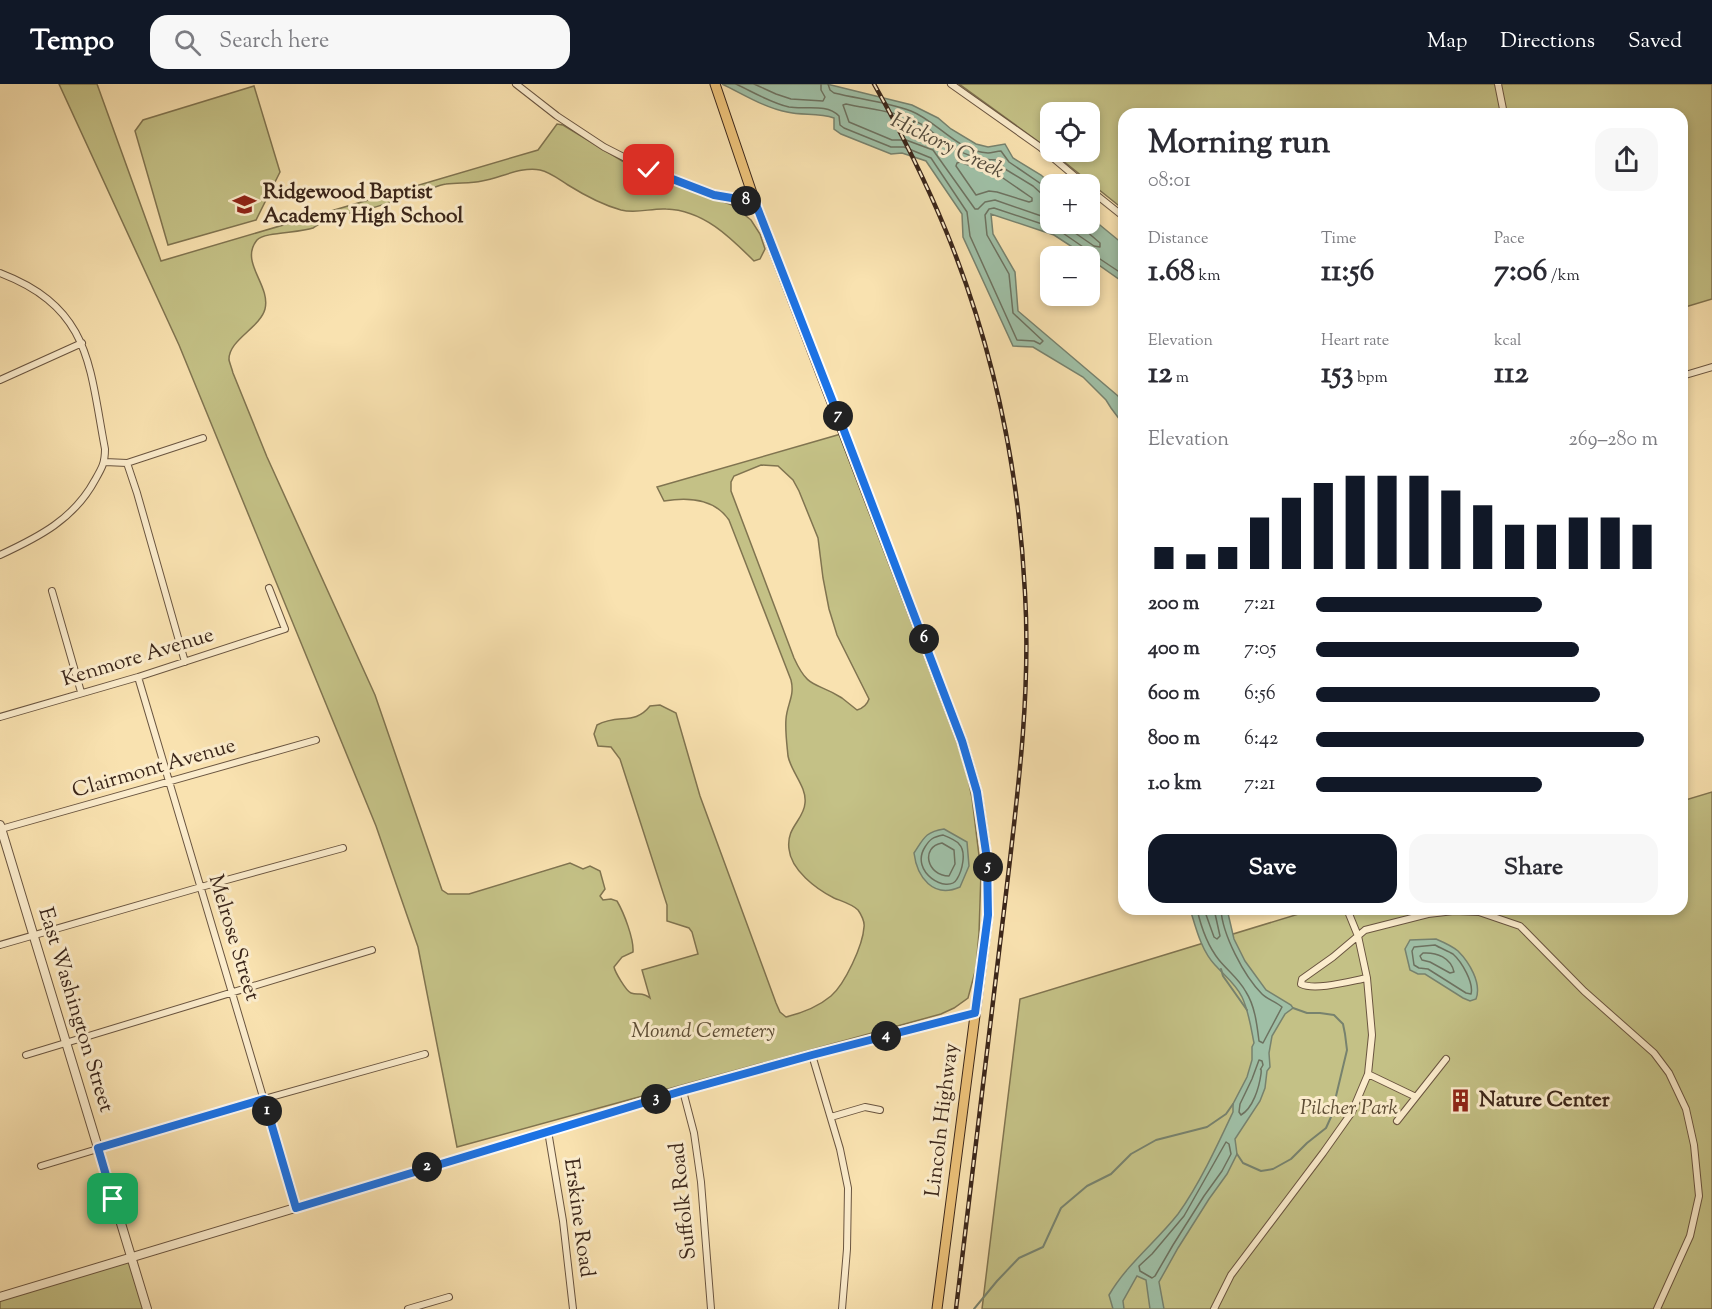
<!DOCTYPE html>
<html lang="en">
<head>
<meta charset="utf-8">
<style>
  body { margin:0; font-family:"Sorts Mill Goudy",serif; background:#f7f7f7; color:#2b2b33; height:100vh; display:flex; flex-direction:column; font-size:22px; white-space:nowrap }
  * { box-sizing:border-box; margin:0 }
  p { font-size:20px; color:#7c7c81 }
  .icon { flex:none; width:33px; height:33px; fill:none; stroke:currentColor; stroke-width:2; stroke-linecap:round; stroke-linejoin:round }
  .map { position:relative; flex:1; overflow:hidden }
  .sheet { position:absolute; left:1118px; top:24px; width:570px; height:807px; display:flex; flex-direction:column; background:#fff; border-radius:18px; box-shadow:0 3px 9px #0003 }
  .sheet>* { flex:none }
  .tools { position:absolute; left:1040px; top:18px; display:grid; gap:12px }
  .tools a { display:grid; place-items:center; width:60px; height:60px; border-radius:12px; background:#fff; box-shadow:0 3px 9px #0003; font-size:30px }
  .pin { position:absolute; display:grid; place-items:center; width:51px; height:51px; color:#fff; margin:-26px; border-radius:12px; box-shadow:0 3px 9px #0006 }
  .km { position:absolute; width:30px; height:30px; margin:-15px; border-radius:50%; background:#222; color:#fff; font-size:16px; line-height:30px; text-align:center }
  .round { display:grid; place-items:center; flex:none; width:63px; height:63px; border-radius:18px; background:#f7f7f7 }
  .head { display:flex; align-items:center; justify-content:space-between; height:102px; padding:0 30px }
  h1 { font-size:33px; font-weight:700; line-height:45px }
  .figures { display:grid; grid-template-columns:repeat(3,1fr); gap:9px; height:102px; padding:6px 30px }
  .figures div { display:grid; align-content:center }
  .figures b { font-size:30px; font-weight:700 }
  .figures small { font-size:16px; font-weight:400 }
  .figures p { font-size:16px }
  .chart { height:168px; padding:12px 30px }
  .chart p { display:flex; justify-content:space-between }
  .chart svg { width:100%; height:108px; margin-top:6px; stroke:#111827; stroke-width:6 }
  .cta { display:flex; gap:12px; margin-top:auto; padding:12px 30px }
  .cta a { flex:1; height:69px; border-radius:18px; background:#111827; color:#fff; font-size:24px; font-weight:700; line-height:69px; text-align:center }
  .cta a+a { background:#f7f7f7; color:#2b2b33 }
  ul { padding:0 30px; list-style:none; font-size:20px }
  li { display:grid; grid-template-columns:96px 72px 1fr; align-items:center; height:45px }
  li i { height:15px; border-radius:8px; background:#111827 }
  header { display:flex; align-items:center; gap:36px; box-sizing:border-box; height:84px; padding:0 30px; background:#111827; color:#fff }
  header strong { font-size:28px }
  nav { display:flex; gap:33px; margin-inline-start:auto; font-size:21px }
  .search { width:420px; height:54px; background:#f7f7f7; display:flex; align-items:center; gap:15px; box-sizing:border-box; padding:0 21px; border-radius:18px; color:#7c7c81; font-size:22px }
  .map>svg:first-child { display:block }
  .green { fill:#c4c186; stroke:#807450; stroke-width:1.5; fill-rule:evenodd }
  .water { fill:#9fbfa6; stroke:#77826e; stroke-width:1.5 }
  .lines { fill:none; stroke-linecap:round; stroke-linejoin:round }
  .shore { stroke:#6d7260; stroke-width:1.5 }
  .stream { stroke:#77826e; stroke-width:2 }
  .minor-casing { stroke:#6a5540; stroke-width:8 }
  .tertiary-casing { stroke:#6a5540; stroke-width:10 }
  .primary-casing { stroke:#3b261a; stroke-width:11 }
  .minor { stroke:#fbeccc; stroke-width:6 }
  .tertiary { stroke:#fbeccc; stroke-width:8 }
  .primary { stroke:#ecc178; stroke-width:9 }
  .rail-casing { stroke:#3b261a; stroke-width:4.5 }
  .rail { stroke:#fbeccc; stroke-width:2; stroke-dasharray:7; stroke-linecap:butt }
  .route-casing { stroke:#fff; stroke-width:12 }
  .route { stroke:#1a73e8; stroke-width:8 }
  .labels { text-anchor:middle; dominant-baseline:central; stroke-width:6; stroke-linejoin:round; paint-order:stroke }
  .poi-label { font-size:21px; font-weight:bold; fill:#3b261a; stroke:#fbeccc; text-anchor:start }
  .street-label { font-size:21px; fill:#3b261a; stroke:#fbeccc }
  .park-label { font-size:21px; font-style:italic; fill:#5d4d35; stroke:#fbeccc }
  .water-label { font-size:22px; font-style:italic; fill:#544c3d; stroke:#fbeccc }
</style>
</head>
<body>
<header>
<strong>Tempo</strong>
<div class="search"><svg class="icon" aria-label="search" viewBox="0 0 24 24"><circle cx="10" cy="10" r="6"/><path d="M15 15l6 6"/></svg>Search here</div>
<nav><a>Map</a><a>Directions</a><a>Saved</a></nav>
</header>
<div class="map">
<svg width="1712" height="1225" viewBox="0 0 1712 1225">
  <rect width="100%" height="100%" fill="#f9e2b0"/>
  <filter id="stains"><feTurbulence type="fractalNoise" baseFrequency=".00333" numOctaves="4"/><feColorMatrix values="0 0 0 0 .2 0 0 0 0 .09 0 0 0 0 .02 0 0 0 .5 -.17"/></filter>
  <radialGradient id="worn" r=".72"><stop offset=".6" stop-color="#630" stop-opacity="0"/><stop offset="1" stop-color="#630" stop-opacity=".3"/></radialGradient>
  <!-- green -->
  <path class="green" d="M59 0H97L161 177 538 66 557 40 563 41 624 78 675 100 732 121 751 136 760 150 765 165 760 175 754 177C730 153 703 126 666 125 651 124 637 130 621 126 603 121 584 111 568 101 560 96 550 88 540 86 522 82 500 94 482 97 470 100 458 98 446 100 439 101 431 105 424 107 406 113 387 120 368 125 355 129 341 129 329 135 323 137 318 141 313 144 299 149 264 148 257 156 239 178 271 201 265 225 260 244 228 256 229 276 230 280 232 285 233 289L267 373 375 611 442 806 448 810H469L570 779 583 785 590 782 600 787 605 805 600 812 603 816 611 815 617 817C624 829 634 855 633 868L622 873 614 883C615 888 626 907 631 909 639 912 641 907 650 914L642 886 698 870 692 848 689 844 667 837V821L620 675 611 663 598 662 594 650 597 641C619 629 634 642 650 622L660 621 676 629 700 712 776 919 780 928 786 933C802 929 818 923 831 912 845 900 863 861 864 843 865 838 861 830 858 826 852 820 841 817 834 814 816 805 791 786 789 765 786 743 804 736 805 719 807 703 791 688 788 672 787 661 785 647 786 635 787 620 795 612 791 596L729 436C714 414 688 413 664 417L657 403 841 350 965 680 972 714 981 788 979 849 976 884 968 914 954 924 941 930 457 1063 418 863 376 742 179 261ZM761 381 778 382 793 396 799 407 818 454 823 494 829 525 837 551 869 615C867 621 864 624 857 626 852 622 847 618 842 614 816 597 809 607 794 574L731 407V398L734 392Z
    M959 0H1712V215L1682 224V30H1124L1123 125 1052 68H1089V28H1050V66Z
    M254 2 280 88 256 136 168 161 135 47 143 36Z
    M1712 708V1225H982L1020 915 1315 825H1682V717Z
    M130 1177 145 1225H0V1214Z"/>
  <!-- water -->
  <path class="water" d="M722 0H827L912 21 938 34 951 45 976 60 988 63 1005 60 1013 74 1041 91 1051 100H1050V140H1089V132L1123 160V198L1089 174V172H1086L1054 151 991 130 993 150 1015 188 1018 227 1118 312 1123 319V340L1111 324 1106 316 1083 293 1033 263 1013 262 963 153 962 130 926 77 902 69 891 70 841 50 834 45V34C818 28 803 32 787 28 765 24 743 10 722 0Z
    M944 745 967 758 969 782 960 803C933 815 917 793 914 769 924 754 925 748 944 745Z
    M1190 825H1227L1234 855 1245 877 1266 906 1291 921 1293 924 1285 930 1272 952 1269 969 1270 983 1267 987 1265 1004 1260 1017 1235 1055 1237 1070 1227 1090 1209 1115 1178 1164 1159 1198 1164 1225H1150L1146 1196 1137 1192 1123 1217 1124 1225H1113L1109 1211C1127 1180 1156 1158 1178 1130 1199 1101 1218 1060 1233 1028V1020L1247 993 1252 976V963L1254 959C1251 944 1249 928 1242 913 1236 900 1224 891 1215 881 1201 866 1196 844 1190 825Z
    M1436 855C1443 858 1452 862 1458 867 1469 878 1482 899 1476 915L1470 917 1463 914 1425 890H1418L1410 886 1405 865 1410 856Z"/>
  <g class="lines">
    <!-- shore -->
    <path class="shore" d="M736 0C753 8 771 19 789 23 805 26 826 19 839 32L840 41 844 44 891 63H904L931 74 967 128 970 152 1017 256 1034 257 1040 260 1043 257 1013 229 1009 190 987 151 985 131 989 125 994 124 1057 145 1086 165 1089 169 1094 171 1124 191
      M754 0 776 10 791 15 823 17 825 13 821 6V0
      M828 0 830 6 834 9C859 15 887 18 911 27 937 37 958 68 988 69 992 69 997 67 1001 67L1009 78 1050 106
      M960 78 971 82 994 86 1000 92 1032 114V117L1029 118 997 108 989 107 976 111 956 82 957 79Z
      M1050 114 1044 112 1033 102 1005 85 998 76C977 76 960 70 943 57 934 50 927 42 917 38 896 27 868 25 846 20L843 21 849 38 892 56H906L933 66 975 125H978L985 118 995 116 1050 135
      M1062 140 1094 162 1100 163V159L1078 140
      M943 751C948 753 956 756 959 760 967 768 962 787 957 795 948 811 909 788 925 763 930 755 933 753 943 751Z
      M942 759 954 766 955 780 949 792C927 792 920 763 942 759Z
      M1197 825C1201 843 1207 861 1219 876 1228 887 1239 895 1246 908 1255 922 1257 941 1259 957L1263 959 1282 923C1276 918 1267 915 1262 910 1244 892 1222 850 1221 825
      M1204 825 1214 853 1217 855 1220 852 1214 825
      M1435 861C1440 864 1448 867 1453 870 1462 878 1474 899 1471 910L1466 909 1428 885 1419 884 1414 881 1412 867 1414 863Z
      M1423 869C1437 868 1451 874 1454 888L1450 889 1430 878 1422 876 1420 872Z
      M1259 976 1262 977 1263 981C1258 990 1262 980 1261 990 1259 1004 1253 1024 1241 1031L1239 1028 1240 1020 1252 995Z
      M1226 1058 1229 1060 1231 1070 1222 1087 1204 1112 1173 1161 1155 1192 1152 1194 1140 1187 1139 1182 1152 1170 1184 1132Z"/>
    <!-- stream -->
    <path class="stream" d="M1221 885 1223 892 1247 926
      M1237 1070 1243 1079 1261 1087 1273 1085 1291 1075 1307 1059 1326 1044 1331 1033 1347 966 1345 950 1343 940 1334 931 1320 929H1307L1293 924
      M974 1225 997 1197 1019 1174 1043 1163 1061 1124 1087 1102 1111 1090 1131 1070 1156 1056 1207 1043 1226 1030 1233 1020"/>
    <defs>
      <path id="minor" d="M516 0 557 32 604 63 649 86 714 111 755 118
        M951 0 1040 63 1084 100
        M1498 0 1504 30
        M1089 105 1124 133
        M0 189C91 224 89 281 105 365 105 379 102 384 95 396 74 435 39 453 0 471
        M1682 292 1712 283
        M0 296 82 259
        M105 378 127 379 203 354
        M127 379 137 409 185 578
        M52 507 81 608
        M138 593 296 1124
        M0 633 138 593 285 545 269 504
        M1 745 316 656
        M0 861 201 803 343 764
        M1367 894C1351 897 1315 907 1301 900L1302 895 1333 873 1365 846 1428 830 1454 827 1479 828 1520 842 1584 907 1654 969 1669 989 1686 1025 1694 1061 1699 1112 1690 1152 1657 1225
        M26 971 372 866
        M812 971 840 1065 848 1104 847 1165 842 1225
        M1368 990 1416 1013
        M683 1007 694 1049 701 1098 711 1225
        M831 1033 865 1023 880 1026
        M1397 1037 1446 975
        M548 1047 563 1137 573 1225
        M41 1082 264 1015 425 970
        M408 1225 449 1213
        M1214 1225 1231 1191 1323 1069 1352 1028 1368 990 1372 951 1367 894 1358 852 1347 825"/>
      <path id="tertiary" d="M0 741 147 1225
        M0 1213 683 1007 812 971 975 929"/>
      <path id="primary" d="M715 0 755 118 962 657 977 708 987 775 988 831 937 1225"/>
    </defs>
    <!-- minor casing -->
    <use href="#minor" class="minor-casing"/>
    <!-- tertiary casing -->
    <use href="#tertiary" class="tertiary-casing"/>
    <!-- primary casing -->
    <use href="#primary" class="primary-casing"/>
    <!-- minor -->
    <use href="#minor" class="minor"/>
    <!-- tertiary -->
    <use href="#tertiary" class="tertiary"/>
    <!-- primary -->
    <use href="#primary" class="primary"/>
    <defs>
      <path id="rail" d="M874 0C901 48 925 96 946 147 993 262 1019 386 1025 509 1031 613 1017 715 1005 818 989 954 972 1089 956 1225"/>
    </defs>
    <!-- rail casing -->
    <use href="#rail" class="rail-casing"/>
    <!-- rail -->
    <use href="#rail" class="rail"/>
  </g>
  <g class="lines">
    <defs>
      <path id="route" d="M113 1115 98 1064 264 1015 296 1124 682 1007 812 971 975 929 988 831 987 775 977 708 962 657 843 344 755 118 714 111 649 86"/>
    </defs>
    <!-- route casing -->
    <use href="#route" class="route-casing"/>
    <!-- route -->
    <use href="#route" class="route"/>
  </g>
  <!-- icons -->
  <defs>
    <symbol id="school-bare" viewBox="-9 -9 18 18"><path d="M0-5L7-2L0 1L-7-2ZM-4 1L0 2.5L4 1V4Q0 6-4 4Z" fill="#8f2418" stroke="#fbeccc" stroke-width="2.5" paint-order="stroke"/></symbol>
    <symbol id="building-bare" viewBox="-9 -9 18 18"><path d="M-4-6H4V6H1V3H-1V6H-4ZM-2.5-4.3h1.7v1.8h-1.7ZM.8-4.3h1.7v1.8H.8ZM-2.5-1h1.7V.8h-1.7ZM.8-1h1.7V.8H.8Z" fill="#8f2418" stroke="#fbeccc" stroke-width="2.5" paint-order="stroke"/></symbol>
  </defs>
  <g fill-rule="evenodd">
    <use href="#school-bare" x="228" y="104" width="33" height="33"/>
    <use href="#building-bare" x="1444" y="1000" width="33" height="33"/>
  </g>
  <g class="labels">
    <!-- poi labels -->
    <g class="poi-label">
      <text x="263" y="109">Ridgewood Baptist<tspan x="263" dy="24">Academy High School</tspan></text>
      <text x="1479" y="1017">Nature Center</text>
    </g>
    <!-- street labels -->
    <g class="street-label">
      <text transform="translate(138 574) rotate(-17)">Kenmore Avenue</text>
      <text transform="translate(154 685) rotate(-16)">Clairmont Avenue</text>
      <text transform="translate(233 854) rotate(73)">Melrose Street</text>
      <text transform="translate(75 926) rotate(73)">East Washington Street</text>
      <text transform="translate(943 1036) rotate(-83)">Lincoln Highway</text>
      <text transform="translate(684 1117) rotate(-96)">Suffolk Road</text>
      <text transform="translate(578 1134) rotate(82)">Erskine Road</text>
    </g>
    <!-- park labels -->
    <g class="park-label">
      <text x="703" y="948">Mound Cemetery</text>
      <text x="1349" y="1025">Pilcher Park</text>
    </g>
    <!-- water labels -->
    <g class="water-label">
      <text transform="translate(947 63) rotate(26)">Hickory Creek</text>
    </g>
  </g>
  <rect width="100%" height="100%" filter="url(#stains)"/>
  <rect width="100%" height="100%" fill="url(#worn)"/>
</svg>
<div class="tools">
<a><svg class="icon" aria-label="locate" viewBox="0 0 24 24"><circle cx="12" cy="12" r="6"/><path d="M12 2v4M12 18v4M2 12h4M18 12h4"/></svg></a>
<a>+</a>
<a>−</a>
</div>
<div class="pin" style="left:113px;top:1115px;background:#1e9e55"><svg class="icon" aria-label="arrive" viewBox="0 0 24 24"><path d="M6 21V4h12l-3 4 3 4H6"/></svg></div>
<div class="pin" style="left:649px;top:86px;background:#d93025"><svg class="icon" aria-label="check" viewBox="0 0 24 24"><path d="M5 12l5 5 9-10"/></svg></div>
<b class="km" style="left:267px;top:1027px">1</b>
<b class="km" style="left:427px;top:1083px">2</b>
<b class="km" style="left:656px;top:1015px">3</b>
<b class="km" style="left:886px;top:952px">4</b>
<b class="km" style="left:988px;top:783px">5</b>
<b class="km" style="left:924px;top:555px">6</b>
<b class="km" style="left:838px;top:332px">7</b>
<b class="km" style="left:746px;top:117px">8</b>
<section class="sheet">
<div class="head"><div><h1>Morning run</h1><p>08:01</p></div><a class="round"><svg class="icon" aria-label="share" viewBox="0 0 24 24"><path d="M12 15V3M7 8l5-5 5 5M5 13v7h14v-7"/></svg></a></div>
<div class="figures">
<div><p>Distance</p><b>1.68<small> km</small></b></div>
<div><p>Time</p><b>11:56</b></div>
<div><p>Pace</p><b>7:06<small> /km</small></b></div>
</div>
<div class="figures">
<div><p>Elevation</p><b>12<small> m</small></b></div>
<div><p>Heart rate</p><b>153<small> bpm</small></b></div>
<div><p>kcal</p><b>112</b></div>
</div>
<div class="chart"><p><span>Elevation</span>269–280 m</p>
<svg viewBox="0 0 160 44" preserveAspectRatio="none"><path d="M5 44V35M15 44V38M25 44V35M35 44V23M45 44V15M55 44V9M65 44V6M75 44V6M85 44V6M95 44V12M105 44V18M115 44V26M125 44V26M135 44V23M145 44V23M155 44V26"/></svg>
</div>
<ul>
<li><b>200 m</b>7:21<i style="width:66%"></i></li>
<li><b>400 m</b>7:05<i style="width:77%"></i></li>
<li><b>600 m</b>6:56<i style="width:83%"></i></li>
<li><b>800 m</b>6:42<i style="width:96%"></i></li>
<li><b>1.0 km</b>7:21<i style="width:66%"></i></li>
</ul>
<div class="cta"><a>Save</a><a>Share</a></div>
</section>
</div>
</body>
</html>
